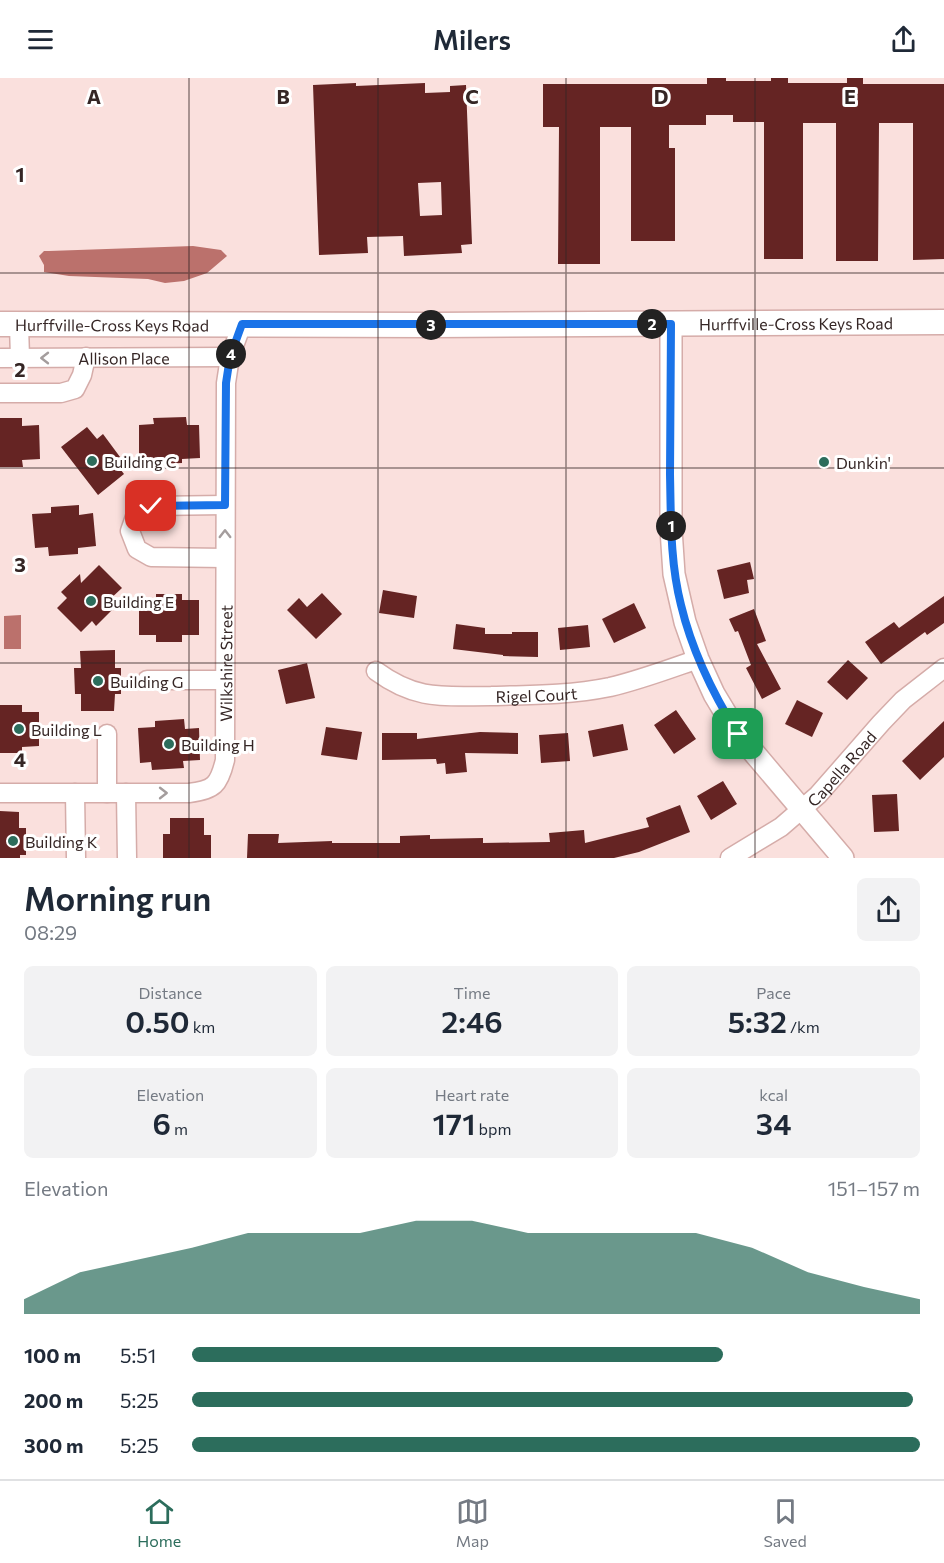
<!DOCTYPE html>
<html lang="en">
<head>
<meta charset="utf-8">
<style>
  body { margin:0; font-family:Commissioner,sans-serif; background:#f2f2f3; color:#1f2937; height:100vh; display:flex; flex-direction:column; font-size:22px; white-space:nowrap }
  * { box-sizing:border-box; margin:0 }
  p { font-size:20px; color:#747a83 }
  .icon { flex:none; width:33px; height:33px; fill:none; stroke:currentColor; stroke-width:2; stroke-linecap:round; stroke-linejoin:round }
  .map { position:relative; height:780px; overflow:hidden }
  .drawer { display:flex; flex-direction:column; background:#fff; flex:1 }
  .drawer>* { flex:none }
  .pin { position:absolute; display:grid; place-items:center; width:51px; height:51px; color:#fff; margin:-26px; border-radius:12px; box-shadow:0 3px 9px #0006 }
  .km { position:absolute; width:30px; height:30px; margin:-15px; border-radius:50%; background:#222; color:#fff; font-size:16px; line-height:30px; text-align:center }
  .round { display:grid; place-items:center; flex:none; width:63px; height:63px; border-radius:9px; background:#f2f2f3 }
  .head { display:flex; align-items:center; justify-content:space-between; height:102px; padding:0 24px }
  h1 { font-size:33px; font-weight:600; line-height:45px }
  .metrics { display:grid; grid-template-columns:repeat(3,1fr); gap:9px; height:102px; padding:6px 24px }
  .metrics div { display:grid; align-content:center; border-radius:9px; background:#f2f2f3; text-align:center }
  .metrics b { font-size:30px; font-weight:600 }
  .metrics small { font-size:16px; font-weight:400 }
  .metrics p { font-size:16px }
  .chart { height:168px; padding:12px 24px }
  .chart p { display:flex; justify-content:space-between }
  .chart svg { width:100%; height:108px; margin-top:6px; fill:#2c6d5c; opacity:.7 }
  ul { padding:0 24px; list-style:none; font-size:20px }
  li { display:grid; grid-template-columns:96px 72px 1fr; align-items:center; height:45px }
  li i { height:15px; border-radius:8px; background:#2c6d5c }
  header { display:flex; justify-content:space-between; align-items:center; height:78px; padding:0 24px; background:#fff; font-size:27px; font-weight:600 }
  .tab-bar { display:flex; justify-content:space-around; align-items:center; height:84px; border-top:2px solid #e0e1e3; background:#fff; font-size:16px; color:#747a83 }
  .tab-bar a { display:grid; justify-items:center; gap:3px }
  .tab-bar .active { color:#2c6d5c }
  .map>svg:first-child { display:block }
  .water { fill:#bb716c }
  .building { fill:#652423; fill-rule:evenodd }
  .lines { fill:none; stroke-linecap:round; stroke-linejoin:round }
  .minor-casing { stroke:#d5aca9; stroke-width:21 }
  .tertiary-casing { stroke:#d5aca9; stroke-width:24 }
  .secondary-casing { stroke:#d5aca9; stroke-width:27 }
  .minor { stroke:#fff; stroke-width:18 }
  .tertiary { stroke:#fff; stroke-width:21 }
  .secondary { stroke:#fff; stroke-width:24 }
  .oneway { stroke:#a49d9d }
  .route-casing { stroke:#fff; stroke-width:12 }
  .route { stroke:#1a73e8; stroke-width:8 }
  .grid { fill:none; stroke:#352625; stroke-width:1.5; stroke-opacity:0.55 }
  .poi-dot { fill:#2c6d5c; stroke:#fff; stroke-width:2 }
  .labels { text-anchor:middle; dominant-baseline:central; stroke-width:6; stroke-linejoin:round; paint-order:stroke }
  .street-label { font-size:16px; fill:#352625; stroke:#fff }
  .poi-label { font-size:16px; fill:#352625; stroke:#fff; text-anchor:start }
  .grid-label { font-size:20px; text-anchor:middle; font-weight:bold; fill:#352625; stroke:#fff; stroke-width:6; stroke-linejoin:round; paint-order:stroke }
</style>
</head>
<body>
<header><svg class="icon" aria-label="menu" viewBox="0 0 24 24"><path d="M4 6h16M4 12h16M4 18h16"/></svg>Milers<svg class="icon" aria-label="share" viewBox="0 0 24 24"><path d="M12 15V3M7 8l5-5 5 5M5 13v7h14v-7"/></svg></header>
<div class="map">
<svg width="944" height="780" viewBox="0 0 944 780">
  <rect width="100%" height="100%" fill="#fae0dd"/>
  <!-- water -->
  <path class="water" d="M193 168 221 172 227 178 207 195 184 203 165 205 148 201 69 198 44 194V187L39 178 44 173H49Z
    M21 537V571H4V538Z"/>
  <!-- building -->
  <path class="building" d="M707 0H726V3H771V0H788V5H847V0H863V6H944V181L913 182V45H879L878 183H836V45H803V181H764V44H733V37H706V47H669V70H675V163H631V49H600V186H558L559 49H543V6H707Z
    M356 5V8L425 5V15L450 14V8L466 7 472 166 461 167 462 175 404 178 403 158 367 159 368 175 319 177 313 7ZM441 104 442 137 420 138 418 105Z
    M186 339 187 347H199L200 380 182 381V385L156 386V382H139V347L154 346 153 340Z
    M0 340H22V348L39 347 40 381 22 382 23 389H0Z
    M87 349 97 361 103 356 123 383H114L124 396 98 417 61 369Z
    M79 427V437L93 435 96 468 78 470V476L49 478 48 469 35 470 32 436 51 435V429Z
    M750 484 754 501 747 502 749 515 724 521 717 492Z
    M99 487 122 510 108 523H121L96 548 92 543 81 554 57 530 67 520 61 514 80 496 81 505Z
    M383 512 417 518 414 540 379 535Z
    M322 515 342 536 316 561 287 532 299 520 307 529Z
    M156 516H182V522H199V557H182V564H156V557H139V523L156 522Z
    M944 518V545L927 557 925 554 881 586 865 564 894 544 899 550Z
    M634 525 646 550 614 565 602 541Z
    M754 531 766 563 757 566 781 611 762 621 746 590 751 587 738 553 735 554 729 541Z
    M456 546 485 550V556H512V554H538V579L503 578V577L453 571Z
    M588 547 590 569 560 572 558 550Z
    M115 572V590H121V616H115L114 633H81V616H75L74 590H81L80 573Z
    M848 582 868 600 847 622 827 604Z
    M307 585 315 620 286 626 278 592Z
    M797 622 823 635 812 659 785 646Z
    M0 627H22V634H39V668L22 669V675H0Z
    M676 632 696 661 674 676 654 647Z
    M184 641 185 651 199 650 200 682 183 683 184 690 152 692 151 684 140 685 138 650 155 649V643Z
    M944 643V679L920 702 902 683Z
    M623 646 628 672 593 679 588 653Z
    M326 649 362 654 357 682 321 677Z
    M480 654 518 655V676L465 675 467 694 446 696 445 685 437 686 436 681 382 682V655H417V661Z
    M568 655 570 683 541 685 539 657Z
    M723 703 737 726 711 742 697 718Z
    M897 716 899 753 874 754 872 717Z
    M680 727 690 754 639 774 614 780H247L248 756H279L278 765 332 763V765H400V758L430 757V761L483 760V765L550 764 549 755 584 752 585 765 649 749 646 740Z
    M0 733 19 734V750H26V777H20V780H0Z
    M170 740H204V757H211V780H163V756H170Z"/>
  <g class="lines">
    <defs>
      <g id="minor">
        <path d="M19 247 20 280"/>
        <path id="s1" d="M0 280 230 279"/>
        <path d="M0 315H61L75 311 82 297 86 279"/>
        <path d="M225 480 151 479 137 471 130 453 136 436 151 428 225 427"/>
        <path id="s2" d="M376 593C417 623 443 618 491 618 531 617 571 617 610 609 640 602 669 591 698 581"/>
        <path d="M147 602H225"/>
        <path d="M107 656V715"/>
        <path id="s3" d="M0 715H189C214 712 219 707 225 682L226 305 230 279 242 246"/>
        <path d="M75 715 76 780"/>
        <path d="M126 715 127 780"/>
        <path id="s4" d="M730 780 781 749 818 717 881 645 903 622 944 590"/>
      </g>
      <path id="tertiary" d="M671 246V451L674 496 685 544 698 581 714 616 738 656 843 780"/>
      <g id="secondary">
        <path id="s5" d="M0 246 433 247 944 244"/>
      </g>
    </defs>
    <!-- minor casing -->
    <use href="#minor" class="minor-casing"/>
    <!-- tertiary casing -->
    <use href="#tertiary" class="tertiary-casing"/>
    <!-- secondary casing -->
    <use href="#secondary" class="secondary-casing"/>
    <!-- minor -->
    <use href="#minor" class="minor"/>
    <!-- tertiary -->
    <use href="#tertiary" class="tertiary"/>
    <!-- secondary -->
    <use href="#secondary" class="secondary"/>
  </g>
  <!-- one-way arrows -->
  <defs><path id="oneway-chevron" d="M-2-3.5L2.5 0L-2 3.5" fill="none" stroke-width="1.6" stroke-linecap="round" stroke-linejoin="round" transform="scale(1.5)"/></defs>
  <g class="oneway">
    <use href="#oneway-chevron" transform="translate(45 280) rotate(180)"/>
    <use href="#oneway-chevron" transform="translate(225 456) rotate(-90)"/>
    <use href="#oneway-chevron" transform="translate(163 715)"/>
  </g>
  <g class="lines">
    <defs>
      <path id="route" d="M151 428 225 427 226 305 230 279 242 246H671C671 296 670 346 670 396 671 440 670 484 681 527 692 573 713 616 738 656"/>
    </defs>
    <!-- route casing -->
    <use href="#route" class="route-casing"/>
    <!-- route -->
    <use href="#route" class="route"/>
  </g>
  <!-- grid -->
  <path class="grid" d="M189 0V780M378 0V780M566 0V780M755 0V780M0 195H944M0 390H944M0 585H944"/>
  <!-- markers -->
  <g class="poi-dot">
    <circle cx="92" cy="383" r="6"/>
    <circle cx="824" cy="384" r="6"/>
    <circle cx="91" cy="523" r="6"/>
    <circle cx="98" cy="603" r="6"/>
    <circle cx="19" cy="651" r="6"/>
    <circle cx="169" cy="666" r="6"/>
    <circle cx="13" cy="763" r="6"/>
  </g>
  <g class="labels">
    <!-- street labels -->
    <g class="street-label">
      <text stroke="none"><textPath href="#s5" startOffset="796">Hurffville-Cross Keys Road</textPath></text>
      <text stroke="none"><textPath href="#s5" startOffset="112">Hurffville-Cross Keys Road</textPath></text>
      <text stroke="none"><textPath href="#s1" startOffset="124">Allison Place</textPath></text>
      <text stroke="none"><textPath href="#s3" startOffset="340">Wilkshire Street</textPath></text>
      <text stroke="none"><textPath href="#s2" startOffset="166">Rigel Court</textPath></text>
      <text stroke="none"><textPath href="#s4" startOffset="144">Capella Road</textPath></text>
    </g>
    <!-- poi labels -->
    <g class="poi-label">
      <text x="104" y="383">Building C</text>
      <text x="836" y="384">Dunkin'</text>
      <text x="103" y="523">Building E</text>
      <text x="110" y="603">Building G</text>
      <text x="31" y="651">Building L</text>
      <text x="181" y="666">Building H</text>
      <text x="25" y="763">Building K</text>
    </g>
  </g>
  <g class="grid-label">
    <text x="94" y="26">A</text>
    <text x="283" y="26">B</text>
    <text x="472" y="26">C</text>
    <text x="661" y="26">D</text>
    <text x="850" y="26">E</text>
    <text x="20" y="104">1</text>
    <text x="20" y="299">2</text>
    <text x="20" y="494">3</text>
    <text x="20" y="689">4</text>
  </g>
</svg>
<div class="pin" style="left:738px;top:656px;background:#1e9e55"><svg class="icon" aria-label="arrive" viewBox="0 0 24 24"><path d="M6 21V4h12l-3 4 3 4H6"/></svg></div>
<div class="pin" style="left:151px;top:428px;background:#d93025"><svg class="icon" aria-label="check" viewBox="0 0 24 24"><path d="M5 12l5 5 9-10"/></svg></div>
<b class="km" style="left:671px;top:448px">1</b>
<b class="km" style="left:652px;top:246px">2</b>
<b class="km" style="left:431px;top:247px">3</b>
<b class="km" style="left:231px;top:276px">4</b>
</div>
<section class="drawer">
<div class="head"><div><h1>Morning run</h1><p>08:29</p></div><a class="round"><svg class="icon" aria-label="share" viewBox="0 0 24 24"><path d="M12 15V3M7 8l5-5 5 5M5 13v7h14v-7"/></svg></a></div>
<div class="metrics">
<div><p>Distance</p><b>0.50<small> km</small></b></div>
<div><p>Time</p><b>2:46</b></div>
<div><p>Pace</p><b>5:32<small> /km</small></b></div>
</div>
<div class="metrics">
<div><p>Elevation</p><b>6<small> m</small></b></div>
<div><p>Heart rate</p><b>171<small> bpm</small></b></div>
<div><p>kcal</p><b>34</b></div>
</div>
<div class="chart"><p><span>Elevation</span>151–157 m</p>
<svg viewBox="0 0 160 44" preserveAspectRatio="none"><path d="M0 44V38L10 27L20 22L30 17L40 11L50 11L60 11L70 6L80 6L90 11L100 11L110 11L120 11L130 17L140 27L150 33L160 38V44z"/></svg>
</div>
<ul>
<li><b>100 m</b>5:51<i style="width:73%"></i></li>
<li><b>200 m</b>5:25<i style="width:99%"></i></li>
<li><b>300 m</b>5:25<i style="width:100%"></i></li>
</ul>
</section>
<nav class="tab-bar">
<a class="active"><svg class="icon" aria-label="home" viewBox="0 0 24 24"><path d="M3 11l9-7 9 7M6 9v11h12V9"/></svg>Home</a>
<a><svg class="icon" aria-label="map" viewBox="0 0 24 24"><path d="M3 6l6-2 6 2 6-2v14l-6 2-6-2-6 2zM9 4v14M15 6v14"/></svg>Map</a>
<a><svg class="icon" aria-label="saved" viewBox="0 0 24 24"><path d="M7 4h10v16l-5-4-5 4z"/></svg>Saved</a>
</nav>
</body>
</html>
